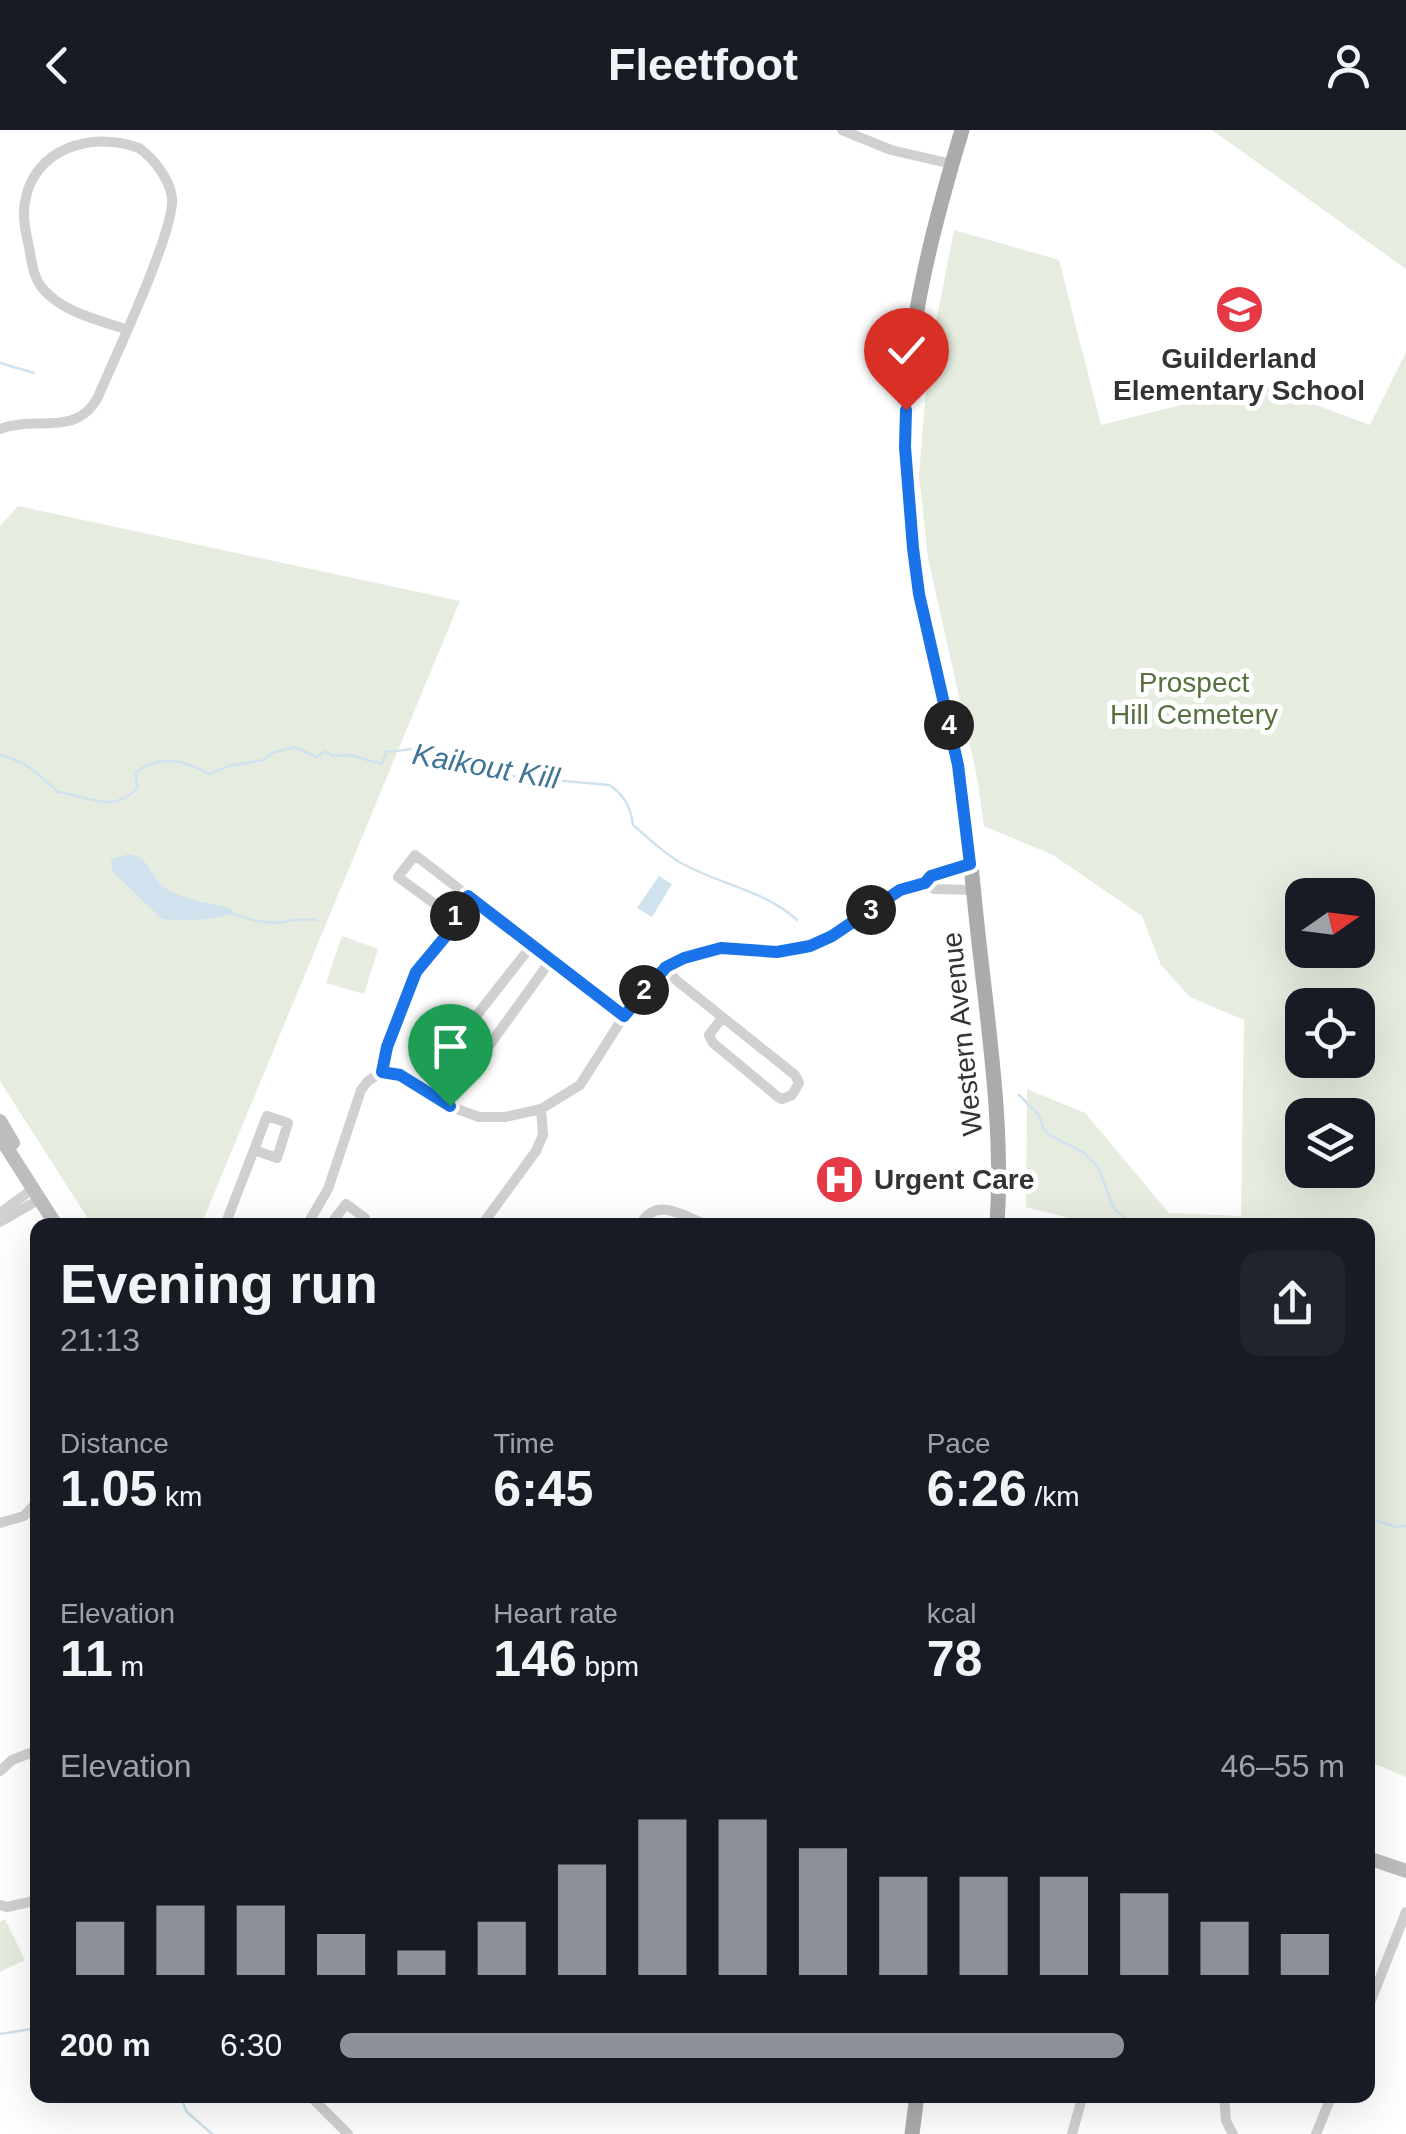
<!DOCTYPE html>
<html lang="en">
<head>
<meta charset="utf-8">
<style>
  body { margin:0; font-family:Helvetica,sans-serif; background:#20242c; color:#f1f3f6; height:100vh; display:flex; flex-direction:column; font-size:38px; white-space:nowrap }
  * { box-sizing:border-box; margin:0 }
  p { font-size:32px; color:#9ea1a6 }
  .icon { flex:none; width:55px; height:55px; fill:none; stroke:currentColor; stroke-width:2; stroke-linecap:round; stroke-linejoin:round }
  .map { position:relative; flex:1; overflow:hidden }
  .side { position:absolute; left:30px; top:1088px; width:1345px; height:885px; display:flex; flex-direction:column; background:#171b24; border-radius:20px; box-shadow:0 10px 40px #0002 }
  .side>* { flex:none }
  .needle { width:65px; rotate:76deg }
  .tools { position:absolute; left:1285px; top:748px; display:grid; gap:20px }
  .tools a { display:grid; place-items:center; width:90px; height:90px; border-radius:20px; background:#171b24; box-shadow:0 10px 40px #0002; font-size:50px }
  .pin { position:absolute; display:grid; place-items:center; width:85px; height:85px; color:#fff; margin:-102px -42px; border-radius:50% 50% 50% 0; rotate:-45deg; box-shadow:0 0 10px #0007 }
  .pin .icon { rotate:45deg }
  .km { position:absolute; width:50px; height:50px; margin:-25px; border-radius:50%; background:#222; color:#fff; font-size:28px; line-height:50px; text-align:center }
  .round { display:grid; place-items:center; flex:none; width:105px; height:105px; border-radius:20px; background:#20242c }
  .overview { display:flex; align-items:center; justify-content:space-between; height:170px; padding:0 30px }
  h1 { font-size:55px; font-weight:700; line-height:75px }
  .stats { display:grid; grid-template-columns:repeat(3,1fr); gap:15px; height:170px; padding:10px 30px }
  .stats div { display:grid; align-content:center }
  .stats b { font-size:50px; font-weight:700 }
  .stats small { font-size:28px; font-weight:400 }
  .stats p { font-size:28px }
  .chart { height:280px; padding:20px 30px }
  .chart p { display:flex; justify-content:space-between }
  .chart svg { width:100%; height:180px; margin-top:10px; stroke:#8c9099; stroke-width:6 }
  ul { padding:0 30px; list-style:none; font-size:32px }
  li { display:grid; grid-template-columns:160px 120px 1fr; align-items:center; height:75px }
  li i { height:25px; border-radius:12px; background:#8c9099 }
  header { display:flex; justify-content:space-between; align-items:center; height:130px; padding:0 30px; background:#171b24; font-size:45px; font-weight:700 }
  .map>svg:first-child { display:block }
  .green { fill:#e6ecdf; fill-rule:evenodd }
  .water { fill:#cfe2ee }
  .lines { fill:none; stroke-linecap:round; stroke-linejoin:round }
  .stream { stroke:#cfe2ee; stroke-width:2.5 }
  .minor { stroke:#d0d0d0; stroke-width:10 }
  .secondary { stroke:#bdbdbd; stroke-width:14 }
  .primary { stroke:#ababab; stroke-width:15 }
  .route-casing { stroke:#fff; stroke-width:20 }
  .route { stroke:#1a73e8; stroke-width:12 }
  .labels { text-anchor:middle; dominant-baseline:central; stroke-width:10; stroke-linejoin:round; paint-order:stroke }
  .poi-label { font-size:28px; font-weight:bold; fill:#333; stroke:#fff }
  .park-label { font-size:28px; fill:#56703f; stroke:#fff }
  .street-label { font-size:28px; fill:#333; stroke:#fff }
  .water-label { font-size:30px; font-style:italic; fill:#3f7597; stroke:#fff }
</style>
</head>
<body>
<header><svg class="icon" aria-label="back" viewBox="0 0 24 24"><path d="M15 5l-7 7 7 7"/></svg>Fleetfoot<svg class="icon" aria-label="person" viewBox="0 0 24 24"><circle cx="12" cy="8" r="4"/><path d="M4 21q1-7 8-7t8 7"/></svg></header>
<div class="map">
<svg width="1406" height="2004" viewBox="0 0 1406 2004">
  <rect width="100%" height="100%" fill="#fff"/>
  <!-- green -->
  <path class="green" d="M1212 0H1406V139Z
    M954 100 1059 130 1101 295 1262 255 1370 295 1406 222V1647L1368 1631V1095H1096L1026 1077 1027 959 1085 983 1169 1083 1241 1086 1244 890 1190 867 1161 835 1142 786 1053 725 984 696 977 647 928 428 919 345 928 234ZM1302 765H1358V820H1302ZM1302 875H1358V930H1302ZM1302 985H1358V1040H1302Z
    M18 376 460 471 201 1095H92L0 951V396Z
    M342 806 378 819 364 864 326 853Z
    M5 1789 25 1830 0 1842V1792Z"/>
  <!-- water -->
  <path class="water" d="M130 724C151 729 148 744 163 756 183 771 207 772 230 778L234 783C217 790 181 792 162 789L113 742 111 729Z
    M659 746 672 754 652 787 637 778Z"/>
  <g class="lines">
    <!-- stream -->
    <path class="stream" d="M0 233 34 243
      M0 625C26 631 39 645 58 662 86 665 113 685 137 658L136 642C161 624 184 630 209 644L229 636 264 630 272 623 294 617 317 627 325 621 332 626 350 625 382 634 386 622 413 619 454 628 472 638 518 647 609 655C624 664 631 678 633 695 649 708 664 724 683 734 721 755 764 760 797 790
      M230 783C246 788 266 795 282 792 296 790 302 788 316 790
      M1019 965 1039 985 1043 998 1049 1005 1083 1022 1098 1037 1114 1079 1133 1095
      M1368 1388 1396 1397 1406 1396
      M0 1904 38 1898
      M179 1965 187 1982 212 2004"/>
    <!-- minor -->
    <path class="minor" d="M842 0 891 20 952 34
      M0 299C36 285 76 308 98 267 114 229 175 101 172 68 170 49 153 28 139 18 92 0 33 19 25 72 22 87 26 103 29 117 32 133 33 148 44 160 63 182 99 190 125 199
      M925 753 934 759 973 760
      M468 766 454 788 398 747 415 725 624 886
      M532 815 469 895 491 913 551 830
      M666 837 676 850 795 945 799 953 792 965 782 969 778 967 713 913 709 905 722 888
      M382 942 400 945 449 976 479 987H505L541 979 580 955 624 886 666 837 696 824 721 818 777 822 810 816 832 807 899 760 925 753 931 746 969 733
      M382 942C387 914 402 862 419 839 431 822 449 809 454 788
      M0 1083 34 1058
      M0 1092 40 1069
      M225 1095 267 986 288 993 277 1028 254 1020
      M307 1095 328 1059 361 960 368 951 382 942
      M330 1095 346 1074 365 1088 360 1095
      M482 1095 536 1021 543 1005 541 979
      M640 1095C656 1066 683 1085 706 1095
      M0 1393 24 1386 38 1371
      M0 1641 12 1630 38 1620
      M0 1775 7 1777 38 1770
      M1368 1878 1406 1782
      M309 1965 348 2004
      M1224 1965 1226 1991 1233 2004
      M1072 2004 1083 1965
      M1316 2004 1332 1965"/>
    <!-- secondary -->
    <path class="secondary" d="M0 991 13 1013
      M0 1007 56 1095
      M1368 1728 1406 1741"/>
    <!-- primary -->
    <path class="primary" d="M962 0C931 103 903 211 905 320 907 368 911 416 919 464 929 521 947 577 958 634 969 698 973 765 981 830 991 918 1003 1006 997 1095
      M912 2004 917 1965"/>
  </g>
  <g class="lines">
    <defs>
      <path id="route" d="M450 976 400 945 382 942 387 917 416 842 450 801 454 788 468 766 624 886 666 837 684 828 721 818 777 822 810 816 832 806 900 760 925 753 931 746 970 734 958 635 919 464 913 418 905 317 906 280"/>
    </defs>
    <!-- route casing -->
    <use href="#route" class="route-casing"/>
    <!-- route -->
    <use href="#route" class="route"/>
  </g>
  <!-- icons -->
  <defs>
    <symbol id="school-disc" viewBox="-11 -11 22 22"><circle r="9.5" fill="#e63946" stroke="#fff"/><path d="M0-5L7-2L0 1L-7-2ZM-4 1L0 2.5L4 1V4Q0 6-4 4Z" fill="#fff"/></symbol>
    <symbol id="hospital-disc" viewBox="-11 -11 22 22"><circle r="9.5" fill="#e63946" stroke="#fff"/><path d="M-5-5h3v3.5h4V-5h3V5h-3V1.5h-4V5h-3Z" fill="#fff"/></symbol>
  </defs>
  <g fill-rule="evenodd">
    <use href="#school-disc" x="1212" y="152" width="55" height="55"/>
    <use href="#hospital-disc" x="812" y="1022" width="55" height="55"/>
  </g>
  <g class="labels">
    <!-- poi labels -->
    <g class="poi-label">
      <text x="1239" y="228">Guilderland<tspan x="1239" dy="32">Elementary School</tspan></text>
      <text x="874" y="1049" text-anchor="start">Urgent Care</text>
    </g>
    <!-- park labels -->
    <g class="park-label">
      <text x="1194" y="552">Prospect<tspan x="1194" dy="32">Hill Cemetery</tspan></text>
    </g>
    <!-- street labels -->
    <g class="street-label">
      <text transform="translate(962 904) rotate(-96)">Western Avenue</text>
    </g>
    <!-- water labels -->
    <g class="water-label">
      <text transform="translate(486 636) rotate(10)">Kaikout Kill</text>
    </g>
  </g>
</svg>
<div class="tools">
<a><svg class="needle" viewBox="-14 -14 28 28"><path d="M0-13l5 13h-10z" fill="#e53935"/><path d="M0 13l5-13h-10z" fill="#9ea1a6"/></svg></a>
<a><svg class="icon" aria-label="locate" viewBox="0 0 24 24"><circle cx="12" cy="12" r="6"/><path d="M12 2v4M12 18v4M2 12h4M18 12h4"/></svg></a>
<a><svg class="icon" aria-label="layers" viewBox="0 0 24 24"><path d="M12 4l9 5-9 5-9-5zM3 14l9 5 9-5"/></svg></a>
</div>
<div class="pin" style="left:450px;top:976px;background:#1e9e55"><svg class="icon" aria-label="arrive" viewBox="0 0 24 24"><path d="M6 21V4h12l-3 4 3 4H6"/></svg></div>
<div class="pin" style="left:906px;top:280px;background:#d93025"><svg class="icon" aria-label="check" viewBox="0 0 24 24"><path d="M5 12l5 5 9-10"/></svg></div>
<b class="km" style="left:455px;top:786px">1</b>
<b class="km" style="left:644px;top:860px">2</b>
<b class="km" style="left:871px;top:780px">3</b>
<b class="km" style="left:949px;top:595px">4</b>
<section class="side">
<div class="overview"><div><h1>Evening run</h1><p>21:13</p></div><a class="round"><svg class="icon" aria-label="share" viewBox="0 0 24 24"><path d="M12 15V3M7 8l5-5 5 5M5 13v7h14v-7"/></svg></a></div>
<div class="stats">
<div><p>Distance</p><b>1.05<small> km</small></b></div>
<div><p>Time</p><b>6:45</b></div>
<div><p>Pace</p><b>6:26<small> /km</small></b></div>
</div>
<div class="stats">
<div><p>Elevation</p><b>11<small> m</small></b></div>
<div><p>Heart rate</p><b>146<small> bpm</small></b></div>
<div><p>kcal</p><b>78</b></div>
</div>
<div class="chart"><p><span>Elevation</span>46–55 m</p>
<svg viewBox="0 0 160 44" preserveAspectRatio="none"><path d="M5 44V31M15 44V27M25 44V27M35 44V34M45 44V38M55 44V31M65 44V17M75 44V6M85 44V6M95 44V13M105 44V20M115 44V20M125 44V20M135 44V24M145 44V31M155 44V34"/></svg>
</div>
<ul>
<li><b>200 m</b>6:30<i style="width:78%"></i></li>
</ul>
</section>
</div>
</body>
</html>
